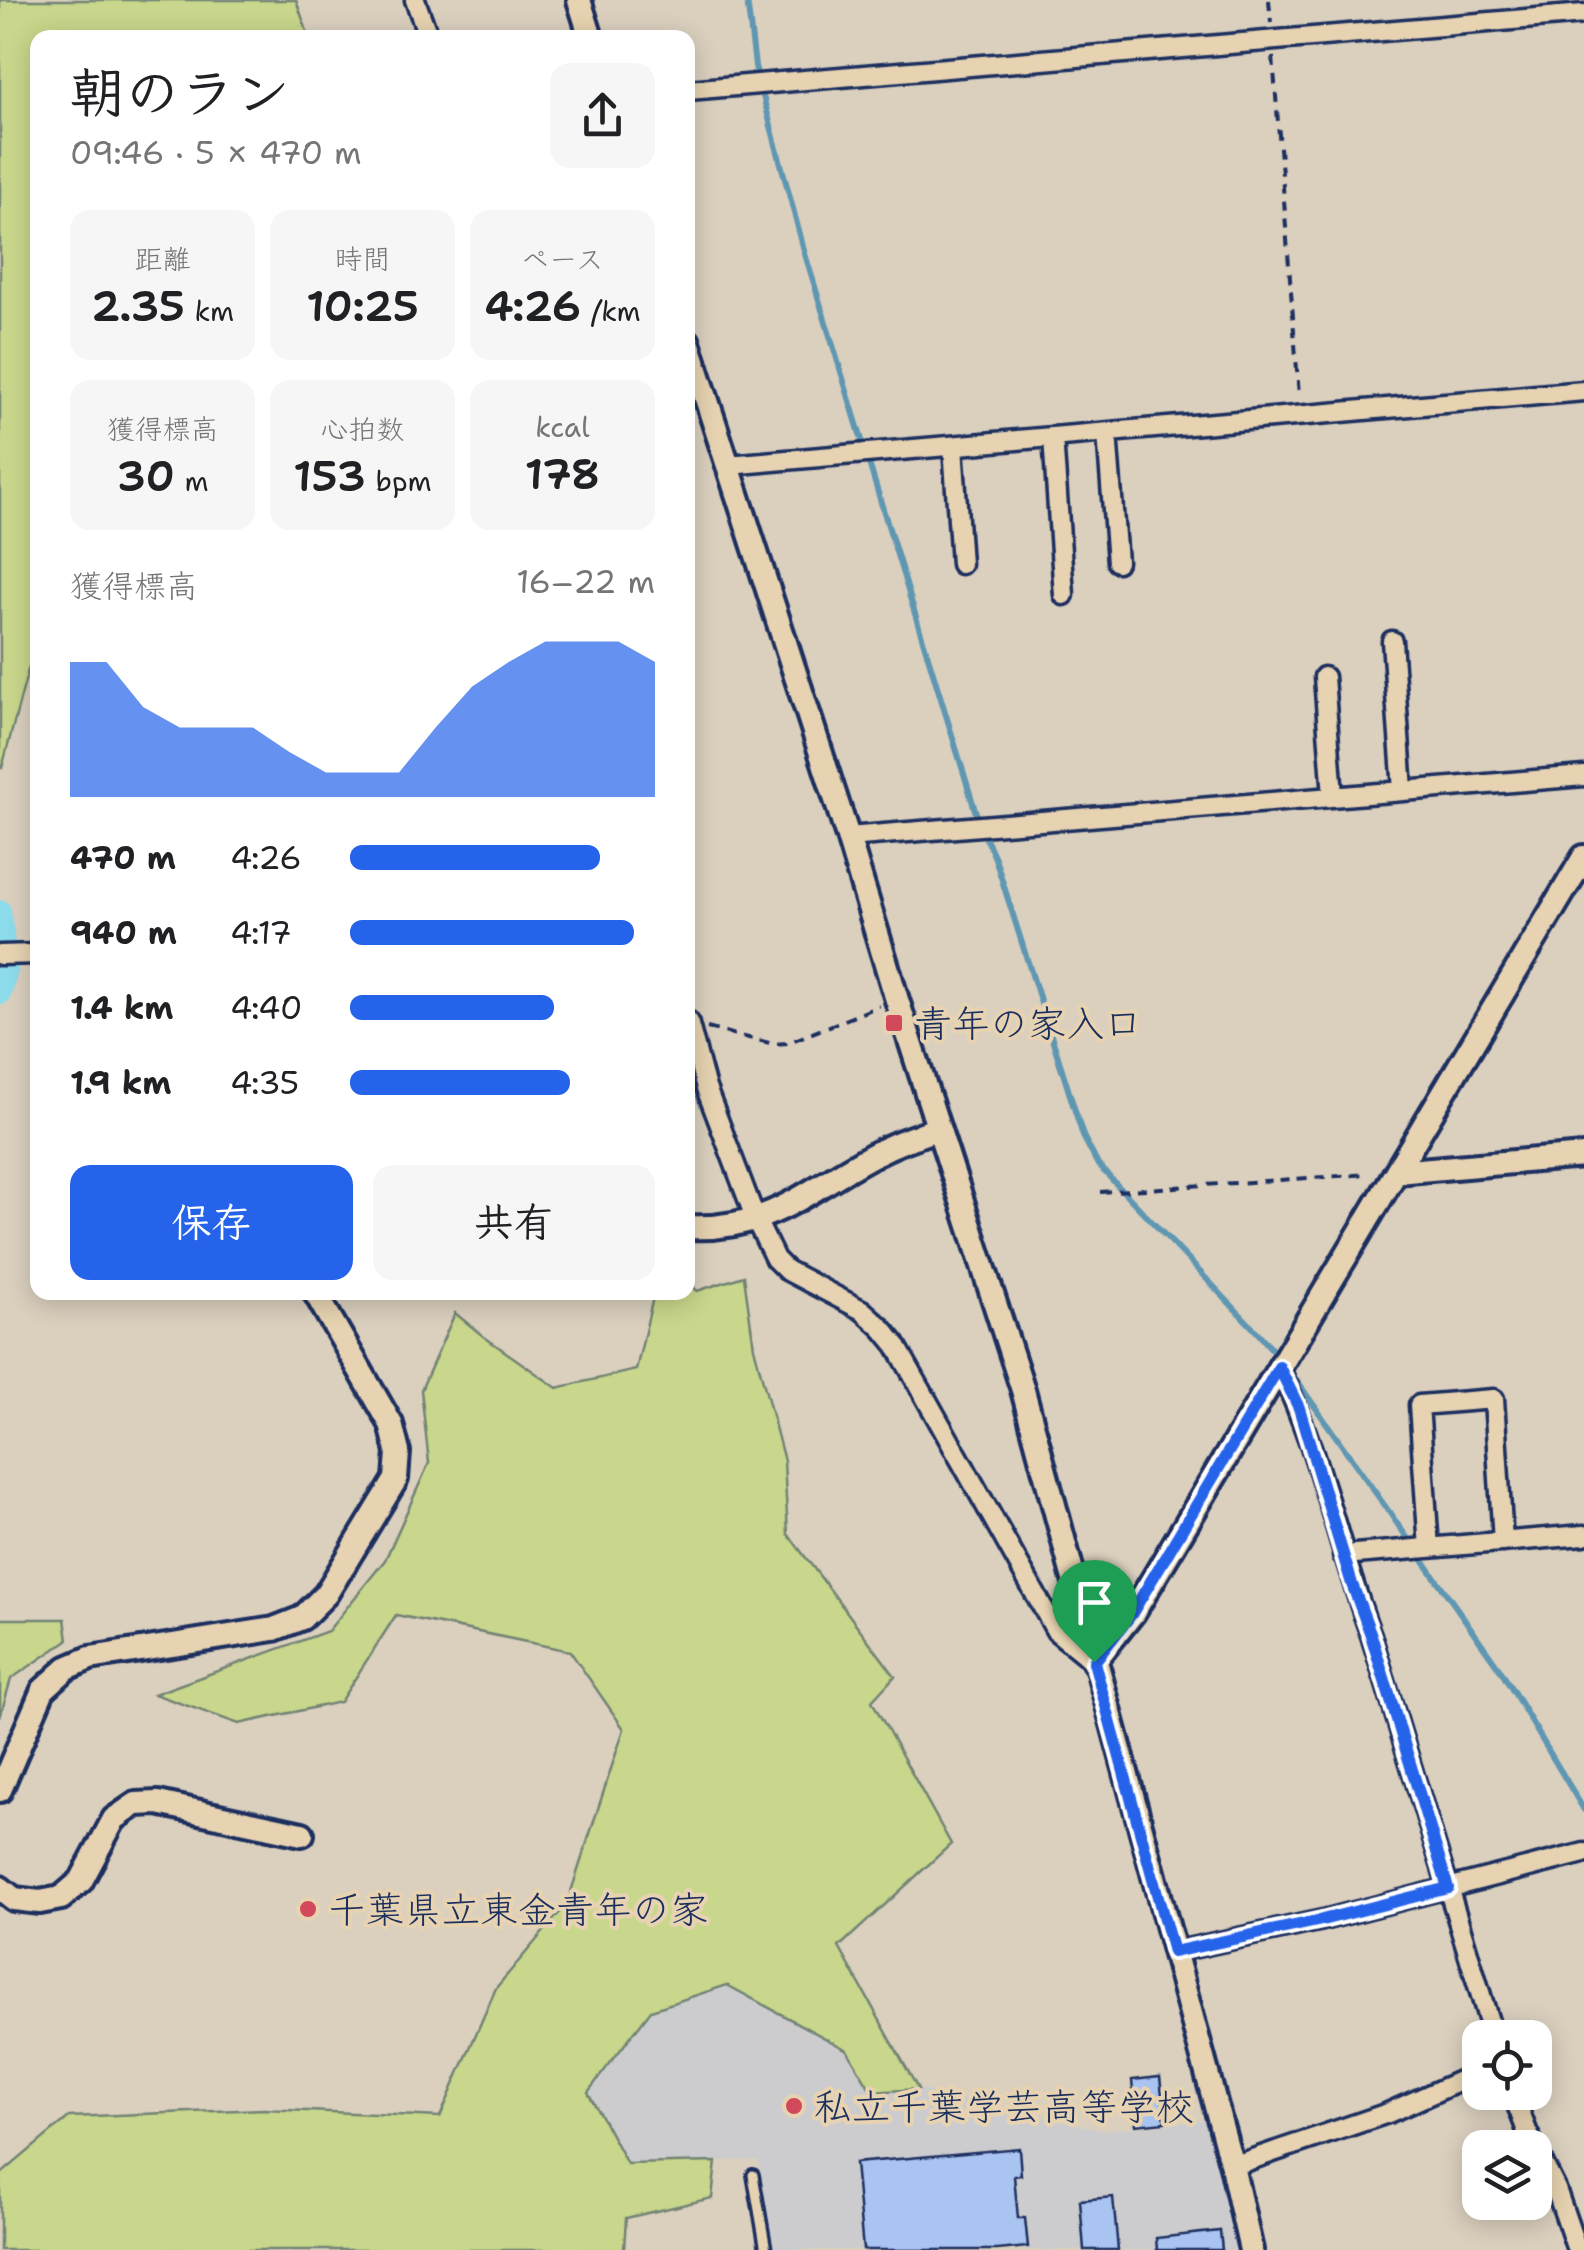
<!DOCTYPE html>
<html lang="ja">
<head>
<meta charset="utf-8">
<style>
  body { margin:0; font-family:"Shantell Sans","Klee One",sans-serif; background:#f6f6f6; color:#202124; height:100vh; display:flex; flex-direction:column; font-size:38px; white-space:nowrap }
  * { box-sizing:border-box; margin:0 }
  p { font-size:32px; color:#757577 }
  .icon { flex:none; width:55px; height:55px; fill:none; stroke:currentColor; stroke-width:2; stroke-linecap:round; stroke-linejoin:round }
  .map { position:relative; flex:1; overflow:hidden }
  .sheet { position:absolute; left:30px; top:30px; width:665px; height:1270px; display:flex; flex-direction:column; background:#fff; border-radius:20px; box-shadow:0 5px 25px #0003 }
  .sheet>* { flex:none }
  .tools { position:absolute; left:1462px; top:2020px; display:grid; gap:20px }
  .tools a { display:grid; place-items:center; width:90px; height:90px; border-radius:20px; background:#fff; box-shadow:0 5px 25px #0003; font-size:50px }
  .pin { position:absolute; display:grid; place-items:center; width:85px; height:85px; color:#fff; margin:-102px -42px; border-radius:50% 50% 50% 0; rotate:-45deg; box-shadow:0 0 10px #0007 }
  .pin .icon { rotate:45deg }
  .round { display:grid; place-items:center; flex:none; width:105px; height:105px; border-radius:20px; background:#f6f6f6 }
  .head { display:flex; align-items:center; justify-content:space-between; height:170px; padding:0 40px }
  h1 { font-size:55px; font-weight:600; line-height:75px }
  .figures { display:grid; grid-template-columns:repeat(3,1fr); gap:15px; height:170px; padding:10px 40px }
  .figures div { display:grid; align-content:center; border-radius:20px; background:#f6f6f6; text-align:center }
  .figures b { font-size:42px; font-weight:600 }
  .figures small { font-size:28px; font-weight:400 }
  .figures p { font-size:28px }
  .chart { height:280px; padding:20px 40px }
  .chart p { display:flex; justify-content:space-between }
  .chart svg { width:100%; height:180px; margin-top:10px; fill:#2563eb; opacity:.7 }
  .button { display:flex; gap:20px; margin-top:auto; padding:20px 40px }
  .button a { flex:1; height:115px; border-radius:20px; background:#2563eb; color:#fff; font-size:40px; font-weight:600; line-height:115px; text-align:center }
  .button a+a { background:#f6f6f6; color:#202124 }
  ul { padding:0 40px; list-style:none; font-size:32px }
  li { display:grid; grid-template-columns:160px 120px 1fr; align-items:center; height:75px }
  li i { height:25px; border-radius:12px; background:#2563eb }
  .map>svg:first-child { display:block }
  .built { fill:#ccccce }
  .green { fill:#c8d78b; stroke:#728374; stroke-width:2.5 }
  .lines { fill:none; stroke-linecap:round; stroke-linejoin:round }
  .stream { stroke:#5f97b3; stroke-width:6 }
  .canal { stroke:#8ddcec; stroke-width:22 }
  .building { fill:#aac4f2; stroke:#1b2f5e; stroke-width:2.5 }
  .lane-casing { stroke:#1b2f5e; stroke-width:16 }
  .street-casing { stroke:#1b2f5e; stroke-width:25 }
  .secondary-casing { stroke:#1b2f5e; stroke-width:30 }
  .path { stroke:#1b2f5e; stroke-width:4; stroke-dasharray:10 8; stroke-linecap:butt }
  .lane { stroke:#e7d3b1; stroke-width:9 }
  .street { stroke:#e7d3b1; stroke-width:18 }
  .secondary { stroke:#e7d3b1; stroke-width:22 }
  .route-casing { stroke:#fff; stroke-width:20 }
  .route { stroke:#2563eb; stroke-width:12 }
  .poi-dot { fill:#d1495b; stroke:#e7d3b1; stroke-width:4 }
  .labels { text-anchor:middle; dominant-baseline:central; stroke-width:8; stroke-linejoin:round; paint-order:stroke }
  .poi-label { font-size:38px; fill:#1b2f5e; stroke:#e7d3b1; text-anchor:start }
</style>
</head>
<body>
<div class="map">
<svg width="1584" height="2250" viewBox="0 0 1584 2250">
  <rect width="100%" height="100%" fill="#dbd0be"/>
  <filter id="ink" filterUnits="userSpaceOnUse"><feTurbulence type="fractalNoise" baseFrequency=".01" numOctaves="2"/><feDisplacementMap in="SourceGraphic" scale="20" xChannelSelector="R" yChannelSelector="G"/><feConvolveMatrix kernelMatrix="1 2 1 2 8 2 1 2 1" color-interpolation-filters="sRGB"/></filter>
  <g filter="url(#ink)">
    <!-- built -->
    <path class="built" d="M727 1985 847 2050 872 2092 918 2089 1102 2130 1207 2120 1237 2250H771L758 2160 627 2164 587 2092 651 2010Z"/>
    <!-- green -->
    <path class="green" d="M0 0H296L309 37 38 38V644H35L2 768 0 767Z
      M744 1276 754 1347 784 1461 788 1534 895 1676 872 1701 951 1844 839 1947 918 2089 872 2092 847 2050 727 1985 651 2010 588 2092 627 2164 716 2162 712 2198 626 2218 624 2250H0V2175L69 2117 264 2109 440 2117 496 1988 567 1904 624 1729 570 1651 396 1615 340 1702 239 1724 154 1694 328 1631 385 1560 429 1463 421 1390 455 1313 483 1336 557 1388 636 1370 654 1293 688 1292V1280L697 1291Z
      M0 1619H65L68 1640 11 1679 0 1717Z"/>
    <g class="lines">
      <!-- stream -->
      <path class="stream" d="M747 0 755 66 805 254 979 823 995 858 1083 1136 1098 1165 1258 1333 1279 1358
        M1287 1367 1501 1671 1584 1810"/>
      <!-- canal -->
      <path class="canal" d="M0 911 7 970 0 994"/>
    </g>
    <!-- building -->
    <path class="building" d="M1160 2077 1165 2122 1136 2125 1132 2080Z
      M1019 2148 1021 2175 1014 2176 1018 2218H1025L1028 2247 997 2250H863L855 2163Z
      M1113 2197 1118 2250H1084L1080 2200Z
      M1220 2231 1222 2250H1157L1156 2238Z"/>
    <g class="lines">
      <defs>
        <path id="lane" d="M753 2175 766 2250"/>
        <path id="street" d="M415 0 429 38
          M688 90 1584 14
          M1107 433 1117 562
          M1053 437 1064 595
          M953 446 961 564
          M728 465 1584 391
          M1392 641 1403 790
          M1324 677 1333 796
          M848 837 1584 776
          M0 955 38 954
          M688 1021 706 1088 756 1220 775 1259 786 1270 862 1310 882 1328 896 1345 1056 1631 1094 1662
          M1279 1367C1320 1452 1338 1547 1371 1635L1494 2038
          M1429 1548 1419 1405 1494 1399 1503 1542
          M1343 1555 1584 1535
          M1173 1952 1323 1920 1584 1853
          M1512 2092 1527 2131 1556 2189 1577 2250
          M1232 2166 1388 2113 1480 2072"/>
        <path id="secondary" d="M579 0 591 38
          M688 342 848 837 897 1000 1023 1390 1232 2166 1251 2250
          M1396 1172 1584 1156
          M688 1227C774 1232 815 1182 887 1148 903 1140 921 1135 938 1128
          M1094 1662 1133 1613 1584 857
          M0 1790 43 1690 67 1668 90 1658 274 1629 302 1618 326 1594 396 1479 398 1452 391 1424 315 1292
          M0 1888 14 1899 40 1902 61 1898 81 1881 114 1819 136 1804 158 1803 302 1834"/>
      </defs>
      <!-- lane casing -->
      <use href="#lane" class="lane-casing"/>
      <!-- street casing -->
      <use href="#street" class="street-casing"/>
      <!-- secondary casing -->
      <use href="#secondary" class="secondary-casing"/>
      <!-- path -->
      <path class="path" d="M1269 0 1271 23
        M1273 57 1299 396
        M707 1028 774 1044 787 1043 879 1006
        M1100 1192 1369 1174"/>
      <!-- lane -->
      <use href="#lane" class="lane"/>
      <!-- street -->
      <use href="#street" class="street"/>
      <!-- secondary -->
      <use href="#secondary" class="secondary"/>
    </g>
  </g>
  <g class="lines" filter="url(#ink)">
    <defs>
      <path id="route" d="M1279 1367 1299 1408 1352 1584 1371 1635 1448 1888 1322 1920 1173 1952 1094 1662 1132 1613Z"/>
    </defs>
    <!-- route casing -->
    <use href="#route" class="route-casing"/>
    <!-- route -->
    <use href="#route" class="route"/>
  </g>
  <!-- markers -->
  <g class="poi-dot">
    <rect x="884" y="1013" width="20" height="20" rx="5"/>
    <circle cx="308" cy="1909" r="10"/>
    <circle cx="794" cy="2106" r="10"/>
  </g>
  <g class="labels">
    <!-- poi labels -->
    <g class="poi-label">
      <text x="914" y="1023">青年の家入口</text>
      <text x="328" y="1909">千葉県立東金青年の家</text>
      <text x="814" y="2106">私立千葉学芸高等学校</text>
    </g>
  </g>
</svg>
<div class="tools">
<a><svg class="icon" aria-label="locate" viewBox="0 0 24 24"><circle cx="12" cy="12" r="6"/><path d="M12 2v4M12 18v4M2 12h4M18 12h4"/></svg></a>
<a><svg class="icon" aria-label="layers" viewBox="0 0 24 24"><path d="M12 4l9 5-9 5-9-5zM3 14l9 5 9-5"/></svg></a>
</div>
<div class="pin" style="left:1094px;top:1662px;background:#1e9e55"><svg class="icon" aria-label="arrive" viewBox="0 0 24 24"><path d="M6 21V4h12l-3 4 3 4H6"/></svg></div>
<section class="sheet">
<div class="head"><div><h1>朝のラン</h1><p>09:46 · 5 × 470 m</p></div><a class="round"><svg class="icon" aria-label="share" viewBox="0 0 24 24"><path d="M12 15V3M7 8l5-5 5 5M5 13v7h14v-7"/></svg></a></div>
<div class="figures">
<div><p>距離</p><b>2.35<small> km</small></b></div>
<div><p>時間</p><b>10:25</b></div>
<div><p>ペース</p><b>4:26<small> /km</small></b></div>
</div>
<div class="figures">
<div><p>獲得標高</p><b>30<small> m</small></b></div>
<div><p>心拍数</p><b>153<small> bpm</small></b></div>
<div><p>kcal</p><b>178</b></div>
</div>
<div class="chart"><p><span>獲得標高</span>16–22 m</p>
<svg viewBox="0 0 160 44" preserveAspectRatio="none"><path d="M0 44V11L10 11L20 22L30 27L40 27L50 27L60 33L70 38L80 38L90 38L100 27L110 17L120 11L130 6L140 6L150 6L160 11V44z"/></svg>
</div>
<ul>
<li><b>470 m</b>4:26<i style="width:82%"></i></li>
<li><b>940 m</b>4:17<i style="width:93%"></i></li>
<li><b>1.4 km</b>4:40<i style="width:67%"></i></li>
<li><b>1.9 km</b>4:35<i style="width:72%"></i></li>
</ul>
<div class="button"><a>保存</a><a>共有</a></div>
</section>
</div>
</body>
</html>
